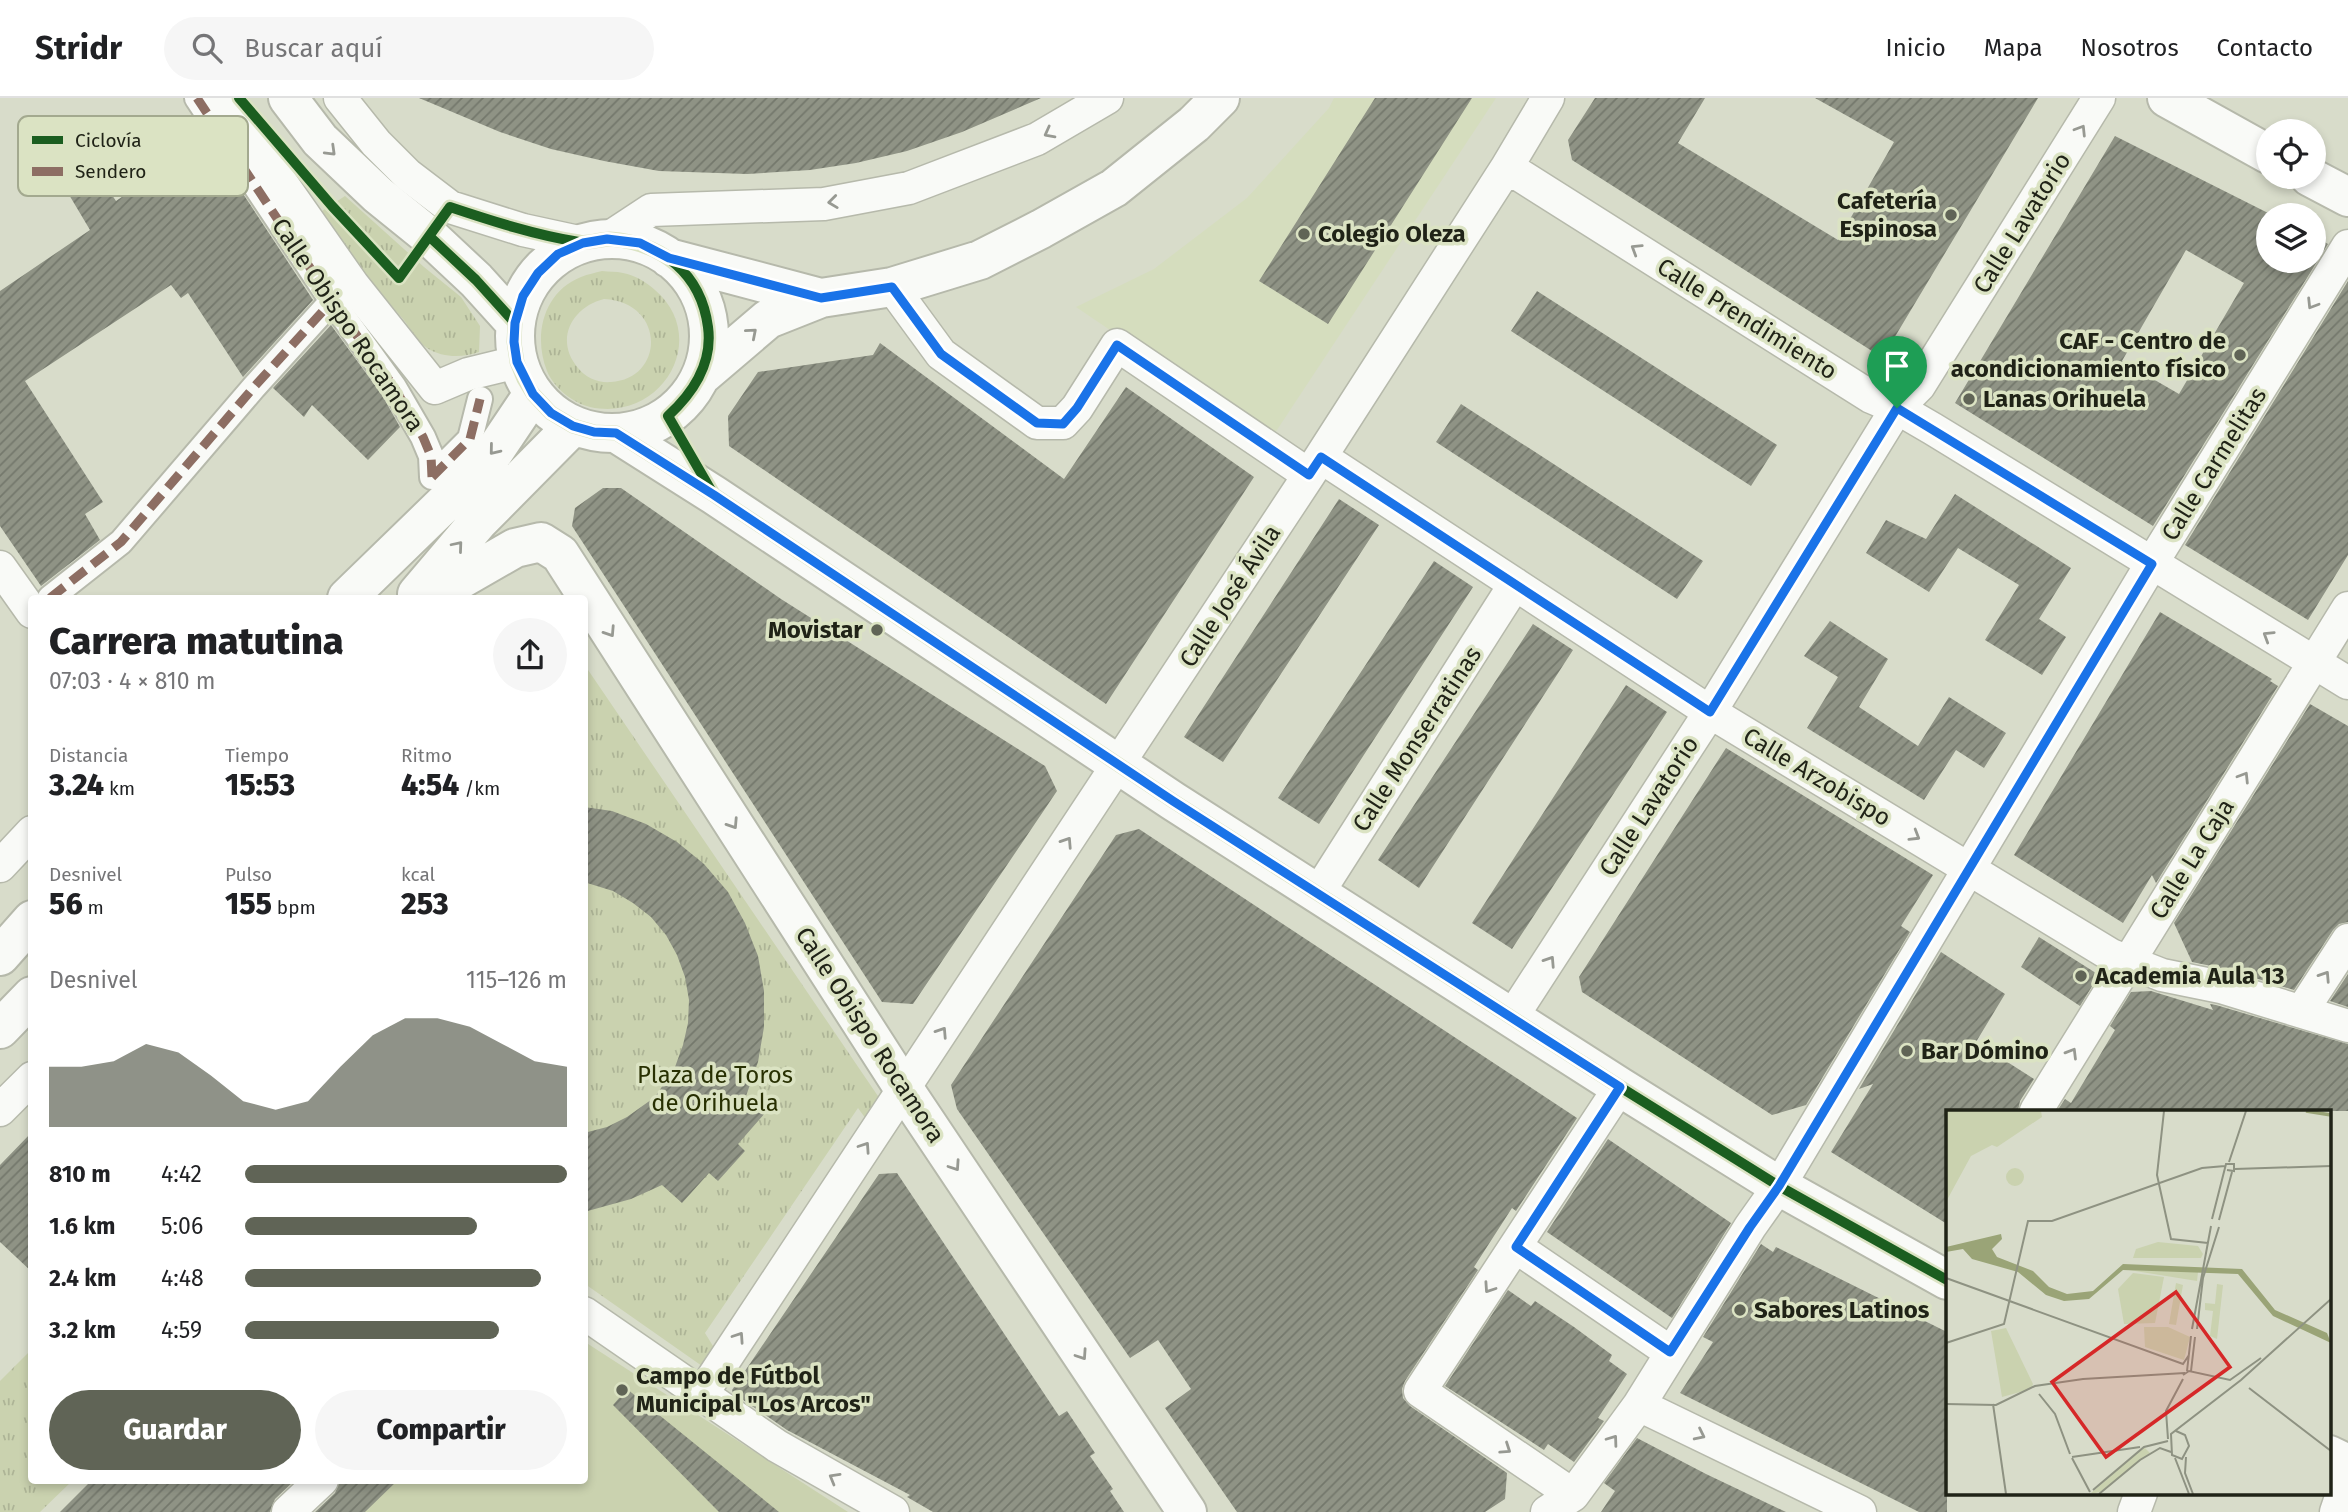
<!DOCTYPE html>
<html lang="es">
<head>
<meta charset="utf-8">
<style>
  body { margin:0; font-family:"Fira Sans",sans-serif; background:#f6f6f6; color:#202124; height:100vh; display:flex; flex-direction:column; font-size:26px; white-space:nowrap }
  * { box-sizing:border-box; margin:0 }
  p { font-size:23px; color:#757577 }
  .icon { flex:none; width:38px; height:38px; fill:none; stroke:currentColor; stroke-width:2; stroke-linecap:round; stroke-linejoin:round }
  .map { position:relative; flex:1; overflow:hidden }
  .side { position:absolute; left:28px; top:497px; width:560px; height:889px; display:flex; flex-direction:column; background:#fff; border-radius:7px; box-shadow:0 4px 10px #0003 }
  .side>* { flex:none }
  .controls { position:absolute; left:2256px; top:21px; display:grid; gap:14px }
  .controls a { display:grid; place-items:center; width:70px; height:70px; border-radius:50%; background:#fff; box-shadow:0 4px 10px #0003; font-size:35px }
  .pin { position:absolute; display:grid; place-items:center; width:60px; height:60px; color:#fff; margin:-72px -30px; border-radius:50% 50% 50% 0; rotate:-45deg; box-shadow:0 0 7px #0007 }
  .pin .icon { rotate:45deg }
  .round { display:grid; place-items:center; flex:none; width:74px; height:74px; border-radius:37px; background:#f6f6f6 }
  .summary { display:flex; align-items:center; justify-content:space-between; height:119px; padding:0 21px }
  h1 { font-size:38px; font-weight:800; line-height:52px }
  .figures { display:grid; grid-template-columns:repeat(3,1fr); gap:10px; height:119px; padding:7px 21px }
  .figures div { display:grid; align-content:center }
  .figures b { font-size:30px; font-weight:800 }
  .figures small { font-size:19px; font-weight:400 }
  .figures p { font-size:19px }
  .chart { height:196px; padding:14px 21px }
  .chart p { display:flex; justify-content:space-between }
  .chart svg { width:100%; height:126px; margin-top:7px; fill:#606456; opacity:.7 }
  .action { display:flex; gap:14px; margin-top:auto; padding:14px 21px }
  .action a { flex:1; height:80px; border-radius:42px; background:#606456; color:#fff; font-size:28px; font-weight:800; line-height:80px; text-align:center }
  .action a+a { background:#f6f6f6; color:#202124 }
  ul { padding:0 21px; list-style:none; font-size:23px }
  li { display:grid; grid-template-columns:112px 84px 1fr; align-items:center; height:52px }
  li i { height:18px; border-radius:9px; background:#606456 }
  header { display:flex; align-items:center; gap:42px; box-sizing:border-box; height:98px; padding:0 35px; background:#fff; border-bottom:2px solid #e0e0e0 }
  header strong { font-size:33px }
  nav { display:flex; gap:38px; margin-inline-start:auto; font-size:24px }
  .search { width:490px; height:63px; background:#f6f6f6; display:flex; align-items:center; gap:18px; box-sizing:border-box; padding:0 24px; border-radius:38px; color:#757577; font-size:26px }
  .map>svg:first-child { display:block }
  .built { fill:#d5ddbe }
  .grass { fill:url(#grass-tufts); fill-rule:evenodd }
  .garden { fill:#cad2af }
  .building { fill:url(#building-hatch); fill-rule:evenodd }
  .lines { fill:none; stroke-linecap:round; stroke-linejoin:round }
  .pedestrian-casing { stroke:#b6b9ab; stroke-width:28 }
  .minor-casing { stroke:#b6b9ab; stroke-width:35 }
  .tertiary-casing { stroke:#b6b9ab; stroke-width:42 }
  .pedestrian { stroke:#f9faf7; stroke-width:24 }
  .minor { stroke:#f9faf7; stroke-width:32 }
  .tertiary { stroke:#f9faf7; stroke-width:38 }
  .quiet { stroke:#8d6e63; stroke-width:9; stroke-dasharray:18 9; stroke-linecap:butt }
  .cycleway-casing { stroke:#dbe3c3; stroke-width:15 }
  .cycleway { stroke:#1b5e20; stroke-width:10 }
  .oneway { stroke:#979992 }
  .route-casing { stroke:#fff; stroke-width:14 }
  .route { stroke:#1a73e8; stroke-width:9 }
  .poi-dot { fill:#606456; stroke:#dbe3c3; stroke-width:2.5 }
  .labels { text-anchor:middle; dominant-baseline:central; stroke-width:7; stroke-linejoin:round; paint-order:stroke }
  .poi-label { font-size:24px; font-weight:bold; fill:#202317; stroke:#dbe3c3; text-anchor:start }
  .street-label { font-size:24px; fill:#202317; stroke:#dbe3c3 }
  .park-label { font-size:24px; fill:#283002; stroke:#dbe3c3 }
  .inset-river { fill:none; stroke:#9aa477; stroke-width:3.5 }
  .inset-road { fill:none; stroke:#8e9282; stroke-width:2 }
  .view { fill:#d62828; fill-opacity:0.15; stroke:#d62828; stroke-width:3.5 }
  .inset-edge { fill:none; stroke:#202317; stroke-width:3.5 }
  .key { fill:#dbe3c3; stroke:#a3a98f; stroke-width:2 }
  .key-label { font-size:19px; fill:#202317 }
</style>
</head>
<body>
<header>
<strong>Stridr</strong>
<div class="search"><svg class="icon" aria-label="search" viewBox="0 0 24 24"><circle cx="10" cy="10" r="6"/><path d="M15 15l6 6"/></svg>Buscar aquí</div>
<nav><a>Inicio</a><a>Mapa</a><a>Nosotros</a><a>Contacto</a></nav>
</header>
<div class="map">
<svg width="2348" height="1414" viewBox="0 0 2348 1414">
  <defs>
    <pattern id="grass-tufts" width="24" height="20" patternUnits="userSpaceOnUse" patternTransform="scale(1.75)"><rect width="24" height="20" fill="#cad2af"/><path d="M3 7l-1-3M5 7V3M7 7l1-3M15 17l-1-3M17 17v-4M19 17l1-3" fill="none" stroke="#adb496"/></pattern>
    <pattern id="building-hatch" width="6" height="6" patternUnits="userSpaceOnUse" patternTransform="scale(1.75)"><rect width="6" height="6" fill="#8f9385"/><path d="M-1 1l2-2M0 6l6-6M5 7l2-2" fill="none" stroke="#74786c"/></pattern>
  </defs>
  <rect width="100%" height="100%" fill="#d8dcca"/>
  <!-- built -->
  <path class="built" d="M1334 0H1496L1271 341 1076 209 1154 171 1247 100 1329 10Z"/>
  <!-- grass -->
  <path class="grass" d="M345 98 424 169 461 199 480 228 479 254C462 260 443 260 427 250 418 244 410 230 403 221 374 187 342 152 322 113Z
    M602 173C609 174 616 173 623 175 635 177 646 184 655 192 711 240 662 325 590 309 573 305 554 290 547 273 533 238 543 194 581 179 588 176 595 175 602 173ZM604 201C666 204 665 281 611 284 598 285 586 280 578 270 554 242 572 209 604 201Z
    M584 566 882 1004 871 1028 858 1010 705 1235 716 1253 702 1268 585 1186Z
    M31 1252 32 1382 72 1383 40 1414H0V1283Z"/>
  <!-- garden -->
  <path class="garden" d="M585 1244 848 1414H324L358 1383 584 1382Z"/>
  <!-- building -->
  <path class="building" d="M419 0H1041L962 34 907 53 856 65 810 72 747 76 659 73 604 63 551 51 500 34Z
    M1375 0H1472L1328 226 1259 183Z
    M1595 0H1705L1678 45 1838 142 1894 44 1815 0H2038L1890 247 1872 253 1572 62 1568 42Z
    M2115 38 2272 117H2268V163H2314V138L2328 146 2153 428 1955 305ZM2186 152 2244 185 2179 296 2122 263Z
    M207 41 313 202 243 279 188 195 181 200 171 187 25 283 103 404 85 416 100 442 41 488 0 428V193L90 132 65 90 94 70 116 103Z
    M2348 183V457L2308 522 2185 447Z
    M1537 193 1777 347 1751 388 1511 233Z
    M331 227 382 297 400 329 368 362 312 307 304 319 273 290Z
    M880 245 1064 381 1126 289 1254 379 1106 606 729 348 728 318 758 274 873 257Z
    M1461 306 1703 463 1677 501 1436 344Z
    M603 390H621L781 501 1045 668 1057 693 913 906 882 904 572 428 575 410Z
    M1955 396 2071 470 2039 521 2066 539 2042 577 1985 542 2019 487 1958 450 1929 494 1866 455 1886 422 1926 441Z
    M1339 401 1379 427 1223 664 1184 639Z
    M1434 463 1473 489 1319 726 1278 700Z
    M2160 514 2272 581 2270 583 2278 588 2156 785 2152 777 2123 825 2014 757Z
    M1830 523 1888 561 1859 609 1918 648 1949 599 2006 635 1984 670 1956 652 1924 702 1807 630 1838 579 1804 558Z
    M1533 526 1573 552 1419 790 1378 762Z
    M1626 587 1667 614 1512 851 1472 825Z
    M2310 606 2348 628V824L2339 826 2333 832 2294 892 2226 871 2192 864 2174 825Z
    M1726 650 1933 777 1901 828 1910 834 1806 1007 1772 1017 1582 894 1579 879Z
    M584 709 612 713 646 726 677 744 704 766 728 794 745 825 758 858 764 893V929L758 964 746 998 765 1015 738 1046 745 1053 718 1083 709 1075 682 1105 662 1087 631 1101 584 1114V1035L607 1029 627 1019 655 999 675 969 683 947 688 925 689 902 685 879 677 857 666 837 651 819 633 805 613 793 584 784Z
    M1139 731 1577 1020 1516 1113 1512 1110 1474 1169 1478 1172 1405 1283 1402 1291 1403 1300 1410 1308 1507 1375 1505 1401 1485 1414H1237L1165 1310 1191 1291 1158 1242 1130 1260 957 1011 951 987 1116 737Z
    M2039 839 2099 877 2080 908 2021 869Z
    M1941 854 2005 896 1976 944 2034 981 2020 1003 2018 1013H1947V1126L1831 1054 1873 986 1859 991Z
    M2348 876V909L2330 903Z
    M2151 893 2213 912 2210 906 2216 907 2348 946V1013H2057L2065 1001 2071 1005 2115 932 2110 928 2131 894Z
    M32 1034V1174L0 1144V1067Z
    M1608 1041 1731 1125 1672 1220 1547 1134Z
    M897 1075 1059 1318 1067 1313 1095 1355 1090 1358 1113 1391 1110 1393 1124 1414H933L907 1399 910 1397 787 1332 733 1295 732 1292 879 1076Z
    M1761 1146 1773 1154 1776 1149 1947 1234V1414H1919L1680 1295 1713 1244 1703 1239Z
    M1508 1192 1531 1208 1535 1203 1574 1229 1612 1257 1609 1263 1627 1276 1598 1320 1604 1323 1574 1364 1548 1346 1544 1352 1445 1288Z
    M627 1291 779 1414H719L613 1307Z
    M1637 1340 1706 1376 1786 1414H1601L1615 1393 1604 1385Z
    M92 1382H295L275 1401 270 1414H60Z
    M340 1382H398L365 1414H315L335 1395Z"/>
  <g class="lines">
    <defs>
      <path id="pedestrian" d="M197 0 332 203 394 289 423 339 431 358 432 379
        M432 379 470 341 480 301
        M50 500 121 444 254 289 332 203"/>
      <path id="minor" d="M222 0 353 187 435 290 468 276 517 264
        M340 0 376 45 408 77 450 109 523 132 583 145
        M1507 69 1871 299 1897 310 1933 331 2348 585
        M607 141 651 112 824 106 909 90 1037 41 1107 0
        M892 189 941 256 1037 325H1063L1077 310 1117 247 1309 377
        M1321 359 1710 614 2111 857 2162 877 2221 889 2348 928
        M0 469 32 514
        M0 768 32 734
        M1318 795 1515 486
        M2302 913 2348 842
        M1512 919 1710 614 1897 310 1919 288 2099 0
        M0 1012 32 980
        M2036 1013 2348 510
        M1516 1149 1670 1254
        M584 1215 777 1348 893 1414
        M702 1296 1309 377 1507 69 1548 0
        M1639 1307 1860 1414
        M1573 1397 1420 1293 1620 989
        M288 1414 322 1382
        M1547 1414 1573 1397 1639 1307 1750 1129 1779 1088 2152 465 2348 148
        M2134 1414 2141 1395
        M2336 1414 2348 1379"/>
      <path id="tertiary" d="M288 0 320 42 378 97 430 139 476 182 515 225
        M2167 0 2268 56
        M2310 79 2348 99
        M515 238a97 97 0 1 1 194 0a97 97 0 1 1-194 0Z
        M669 160 821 200
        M700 279 768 221 821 200 892 189 980 162 1041 131 1114 90 1194 26 1220 0
        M616 335 714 397 1173 703 1620 989 1779 1088 1947 1182
        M417 496 478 424 573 328
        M347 500 452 398 494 354 533 296
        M428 500 515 450 541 444 560 456 904 991 1187 1414
        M0 858 32 822
        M0 931 32 898
        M2329 1357 2348 1366"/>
    </defs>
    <!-- pedestrian casing -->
    <use href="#pedestrian" class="pedestrian-casing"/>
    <!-- minor casing -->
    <use href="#minor" class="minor-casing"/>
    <!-- tertiary casing -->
    <use href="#tertiary" class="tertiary-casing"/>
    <!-- pedestrian -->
    <use href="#pedestrian" class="pedestrian"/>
    <!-- minor -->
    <use href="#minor" class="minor"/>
    <!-- tertiary -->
    <use href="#tertiary" class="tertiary"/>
    <!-- quiet -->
    <path class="quiet" d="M197 0 332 203 394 289 423 339 431 358 432 379
      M432 379 470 341 480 301
      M50 500 121 444 254 289 332 203"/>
    <defs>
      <path id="cycleway" d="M239 0 332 108 399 180 450 109C492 123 535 137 579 144 589 146 600 141 610 141 663 145 701 176 708 229 713 266 693 295 668 318L712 394
        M430 139 476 182 515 225 514 244 517 264 524 281 533 296 551 315 573 328 594 334 616 335 714 397 1173 703 1620 989 1779 1088 1947 1182"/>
    </defs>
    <!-- cycleway casing -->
    <use href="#cycleway" class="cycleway-casing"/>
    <!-- cycleway -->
    <use href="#cycleway" class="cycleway"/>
  </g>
  <!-- one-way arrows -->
  <defs><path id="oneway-chevron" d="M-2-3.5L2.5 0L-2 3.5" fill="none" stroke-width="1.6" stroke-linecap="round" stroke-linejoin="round" transform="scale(1.75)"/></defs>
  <g class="oneway">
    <use href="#oneway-chevron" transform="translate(2081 32) rotate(-58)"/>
    <use href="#oneway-chevron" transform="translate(1049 35) rotate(152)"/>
    <use href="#oneway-chevron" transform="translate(331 53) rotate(44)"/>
    <use href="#oneway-chevron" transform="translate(833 104) rotate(173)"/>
    <use href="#oneway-chevron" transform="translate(1636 151) rotate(-148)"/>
    <use href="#oneway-chevron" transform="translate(2312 206) rotate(122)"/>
    <use href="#oneway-chevron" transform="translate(752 235) rotate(-41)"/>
    <use href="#oneway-chevron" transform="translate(494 352) rotate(129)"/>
    <use href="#oneway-chevron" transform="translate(458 448) rotate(-50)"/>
    <use href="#oneway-chevron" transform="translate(610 534) rotate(57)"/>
    <use href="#oneway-chevron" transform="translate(2268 538) rotate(-148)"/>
    <use href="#oneway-chevron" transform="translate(2244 679) rotate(-58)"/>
    <use href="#oneway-chevron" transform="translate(733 726) rotate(57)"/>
    <use href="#oneway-chevron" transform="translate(1915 738) rotate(31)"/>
    <use href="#oneway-chevron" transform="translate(1067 744) rotate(-57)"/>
    <use href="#oneway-chevron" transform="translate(1550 863) rotate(-57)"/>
    <use href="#oneway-chevron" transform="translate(2325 878) rotate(-57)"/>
    <use href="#oneway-chevron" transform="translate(942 934) rotate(-57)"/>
    <use href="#oneway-chevron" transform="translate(2072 955) rotate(-59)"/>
    <use href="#oneway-chevron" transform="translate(865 1049) rotate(-56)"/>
    <use href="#oneway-chevron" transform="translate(955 1068) rotate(56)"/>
    <use href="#oneway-chevron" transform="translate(1489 1190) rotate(124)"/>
    <use href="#oneway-chevron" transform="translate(739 1239) rotate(-56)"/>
    <use href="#oneway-chevron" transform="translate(1082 1257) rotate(56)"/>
    <use href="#oneway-chevron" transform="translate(1700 1337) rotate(26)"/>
    <use href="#oneway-chevron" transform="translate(1613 1342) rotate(-54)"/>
    <use href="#oneway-chevron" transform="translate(1506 1351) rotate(34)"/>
    <use href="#oneway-chevron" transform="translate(834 1380) rotate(-150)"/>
  </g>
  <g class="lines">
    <defs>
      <path id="route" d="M607 141 640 145 669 160 821 200 892 189 941 256 1037 325 1063 326 1077 310 1117 247 1309 377 1321 359 1710 614 1897 310 2152 466 1779 1088 1750 1129 1670 1254 1516 1149 1620 989 1173 703 714 397 616 335 594 334 573 328 551 315 533 296 517 264 514 244 515 225 523 198 538 175 558 156 583 145Z"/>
    </defs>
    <!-- route casing -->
    <use href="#route" class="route-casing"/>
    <!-- route -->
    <use href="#route" class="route"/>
  </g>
  <!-- markers -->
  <g class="poi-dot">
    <circle cx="1951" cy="117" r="7"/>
    <circle cx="1304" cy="136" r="7"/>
    <circle cx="2240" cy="257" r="7"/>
    <circle cx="1969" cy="301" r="7"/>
    <circle cx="877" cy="532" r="7"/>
    <circle cx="2081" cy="878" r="7"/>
    <circle cx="1907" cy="953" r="7"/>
    <circle cx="1740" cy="1212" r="7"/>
    <circle cx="622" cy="1292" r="7"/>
  </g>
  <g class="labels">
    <!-- poi labels -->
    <g class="poi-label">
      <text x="1937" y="103" text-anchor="end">Cafetería<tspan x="1937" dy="28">Espinosa</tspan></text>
      <text x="1318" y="136">Colegio Oleza</text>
      <text x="2226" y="243" text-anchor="end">CAF - Centro de<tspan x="2226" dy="28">acondicionamiento físico</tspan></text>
      <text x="1983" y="301">Lanas Orihuela</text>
      <text x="863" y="532" text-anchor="end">Movistar</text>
      <text x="2095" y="878">Academia Aula 13</text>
      <text x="1921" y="953">Bar Dómino</text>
      <text x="1754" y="1212">Sabores Latinos</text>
      <text x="636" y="1278">Campo de Fútbol<tspan x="636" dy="28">Municipal "Los Arcos"</tspan></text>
    </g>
    <!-- street labels -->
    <g class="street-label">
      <text transform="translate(2022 125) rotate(-58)">Calle Lavatorio</text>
      <text transform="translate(1747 221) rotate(32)">Calle Prendimiento</text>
      <text transform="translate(348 227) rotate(56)">Calle Obispo Rocamora</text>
      <text transform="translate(2214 366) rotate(-58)">Calle Carmelitas</text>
      <text transform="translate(1230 498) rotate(-57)">Calle José Ávila</text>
      <text transform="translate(1417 641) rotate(-57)">Calle Monserratinas</text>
      <text transform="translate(1817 679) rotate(31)">Calle Arzobispo</text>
      <text transform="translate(1649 708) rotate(-57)">Calle Lavatorio</text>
      <text transform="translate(2192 761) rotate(-58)">Calle La Caja</text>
      <text transform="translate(870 937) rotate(57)">Calle Obispo Rocamora</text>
    </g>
    <!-- park labels -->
    <g class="park-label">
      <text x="715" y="977">Plaza de Toros<tspan x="715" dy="28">de Orihuela</tspan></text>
    </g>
  </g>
  <!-- overview -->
  <g transform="translate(1946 1012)">
    <rect width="385" height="385" fill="#d8dcca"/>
    <path d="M0 1H95L96 7 51 37 46 35 25 46 1 90ZM60 67a9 9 0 1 1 18 0a9 9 0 1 1-18 0ZM212 132 252 136 257 144 255 148H187L190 139ZM183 160 252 162 251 171ZM230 173 237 175 230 215 223 214ZM271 174 277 175 271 229 264 226 267 201 259 200V193L269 194ZM198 217H222L244 227 238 250 199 237ZM60 218 87 274 85 279 56 287 45 221ZM198 337 204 343 154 382 144 384Z" fill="#cad2af"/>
    <path d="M187 163 218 167 209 213 178 214 172 179Z" fill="#cad2af"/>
    <path d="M55 124 56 129 46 139 51 147 87 161 103 177 121 184 147 181 177 154 296 159 329 200 381 223 385 233 327 206 292 164 177 160 143 189 118 191 100 185 72 162 26 149 17 139 0 142V137Z" fill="#9aa477"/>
    <path class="inset-river" d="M360 1 385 5"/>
    <path class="inset-road" d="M218 1 211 65 225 129 262 133M283 52 300 1M289 59 385 56M266 109 280 54H288V61L281 60M273 110 286 62M0 168 237 254 243 245M246 219 265 116M251 219 257 168 273 117M0 233 58 214 82 111H106L256 58 279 56M241 261 245 226M245 261 249 227M237 265 243 261 284 270 315 248M303 278 385 341M93 284 109 304 124 344M0 294 50 295 89 276 137 269 239 263M47 294 60 384M230 321 239 325 243 336 236 349 226 345 225 324 295 270 385 189M222 329 220 301 237 269M126 347 194 337M240 347 239 363 247 384M126 348 144 382M229 348 243 384M147 380 198 337 222 331M153 384 194 350 214 338 225 342"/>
    <path class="view" d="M230 182 284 257 160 347 106 272Z"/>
    <rect width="385" height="385" class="inset-edge"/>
  </g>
  <!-- legend -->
  <rect x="18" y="18" width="230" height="80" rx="10" class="key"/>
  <rect x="32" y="38" width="31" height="8" fill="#1b5e20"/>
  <rect x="32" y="69" width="31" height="9" fill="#8d6e63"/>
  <g class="key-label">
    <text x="75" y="49">Ciclovía</text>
    <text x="75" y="80">Sendero</text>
  </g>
</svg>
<div class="controls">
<a><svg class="icon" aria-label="locate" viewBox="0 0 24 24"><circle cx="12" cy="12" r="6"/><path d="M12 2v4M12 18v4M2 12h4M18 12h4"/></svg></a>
<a><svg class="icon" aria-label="layers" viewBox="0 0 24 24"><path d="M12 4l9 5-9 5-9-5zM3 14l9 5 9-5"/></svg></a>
</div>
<div class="pin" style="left:1897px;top:310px;background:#1e9e55"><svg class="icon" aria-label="arrive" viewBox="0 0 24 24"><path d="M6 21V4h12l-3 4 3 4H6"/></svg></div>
<section class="side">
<div class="summary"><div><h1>Carrera matutina</h1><p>07:03 · 4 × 810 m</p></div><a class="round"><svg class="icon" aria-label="share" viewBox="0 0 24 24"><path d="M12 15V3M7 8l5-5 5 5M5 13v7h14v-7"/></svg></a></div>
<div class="figures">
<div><p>Distancia</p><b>3.24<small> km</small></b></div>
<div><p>Tiempo</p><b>15:53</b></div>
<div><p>Ritmo</p><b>4:54<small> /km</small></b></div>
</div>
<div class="figures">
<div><p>Desnivel</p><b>56<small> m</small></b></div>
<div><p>Pulso</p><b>155<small> bpm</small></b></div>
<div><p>kcal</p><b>253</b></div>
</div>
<div class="chart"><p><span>Desnivel</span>115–126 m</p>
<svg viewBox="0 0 160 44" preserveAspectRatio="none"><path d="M0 44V23L10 23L20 21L30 15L40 18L50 26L60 35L70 38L80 35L90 23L100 12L110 6L120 6L130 9L140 15L150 21L160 23V44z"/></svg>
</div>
<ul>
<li><b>810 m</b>4:42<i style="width:100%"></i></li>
<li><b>1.6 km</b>5:06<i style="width:72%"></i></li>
<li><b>2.4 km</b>4:48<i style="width:92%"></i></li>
<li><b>3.2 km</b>4:59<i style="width:79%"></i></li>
</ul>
<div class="action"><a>Guardar</a><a>Compartir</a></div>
</section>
</div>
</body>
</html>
